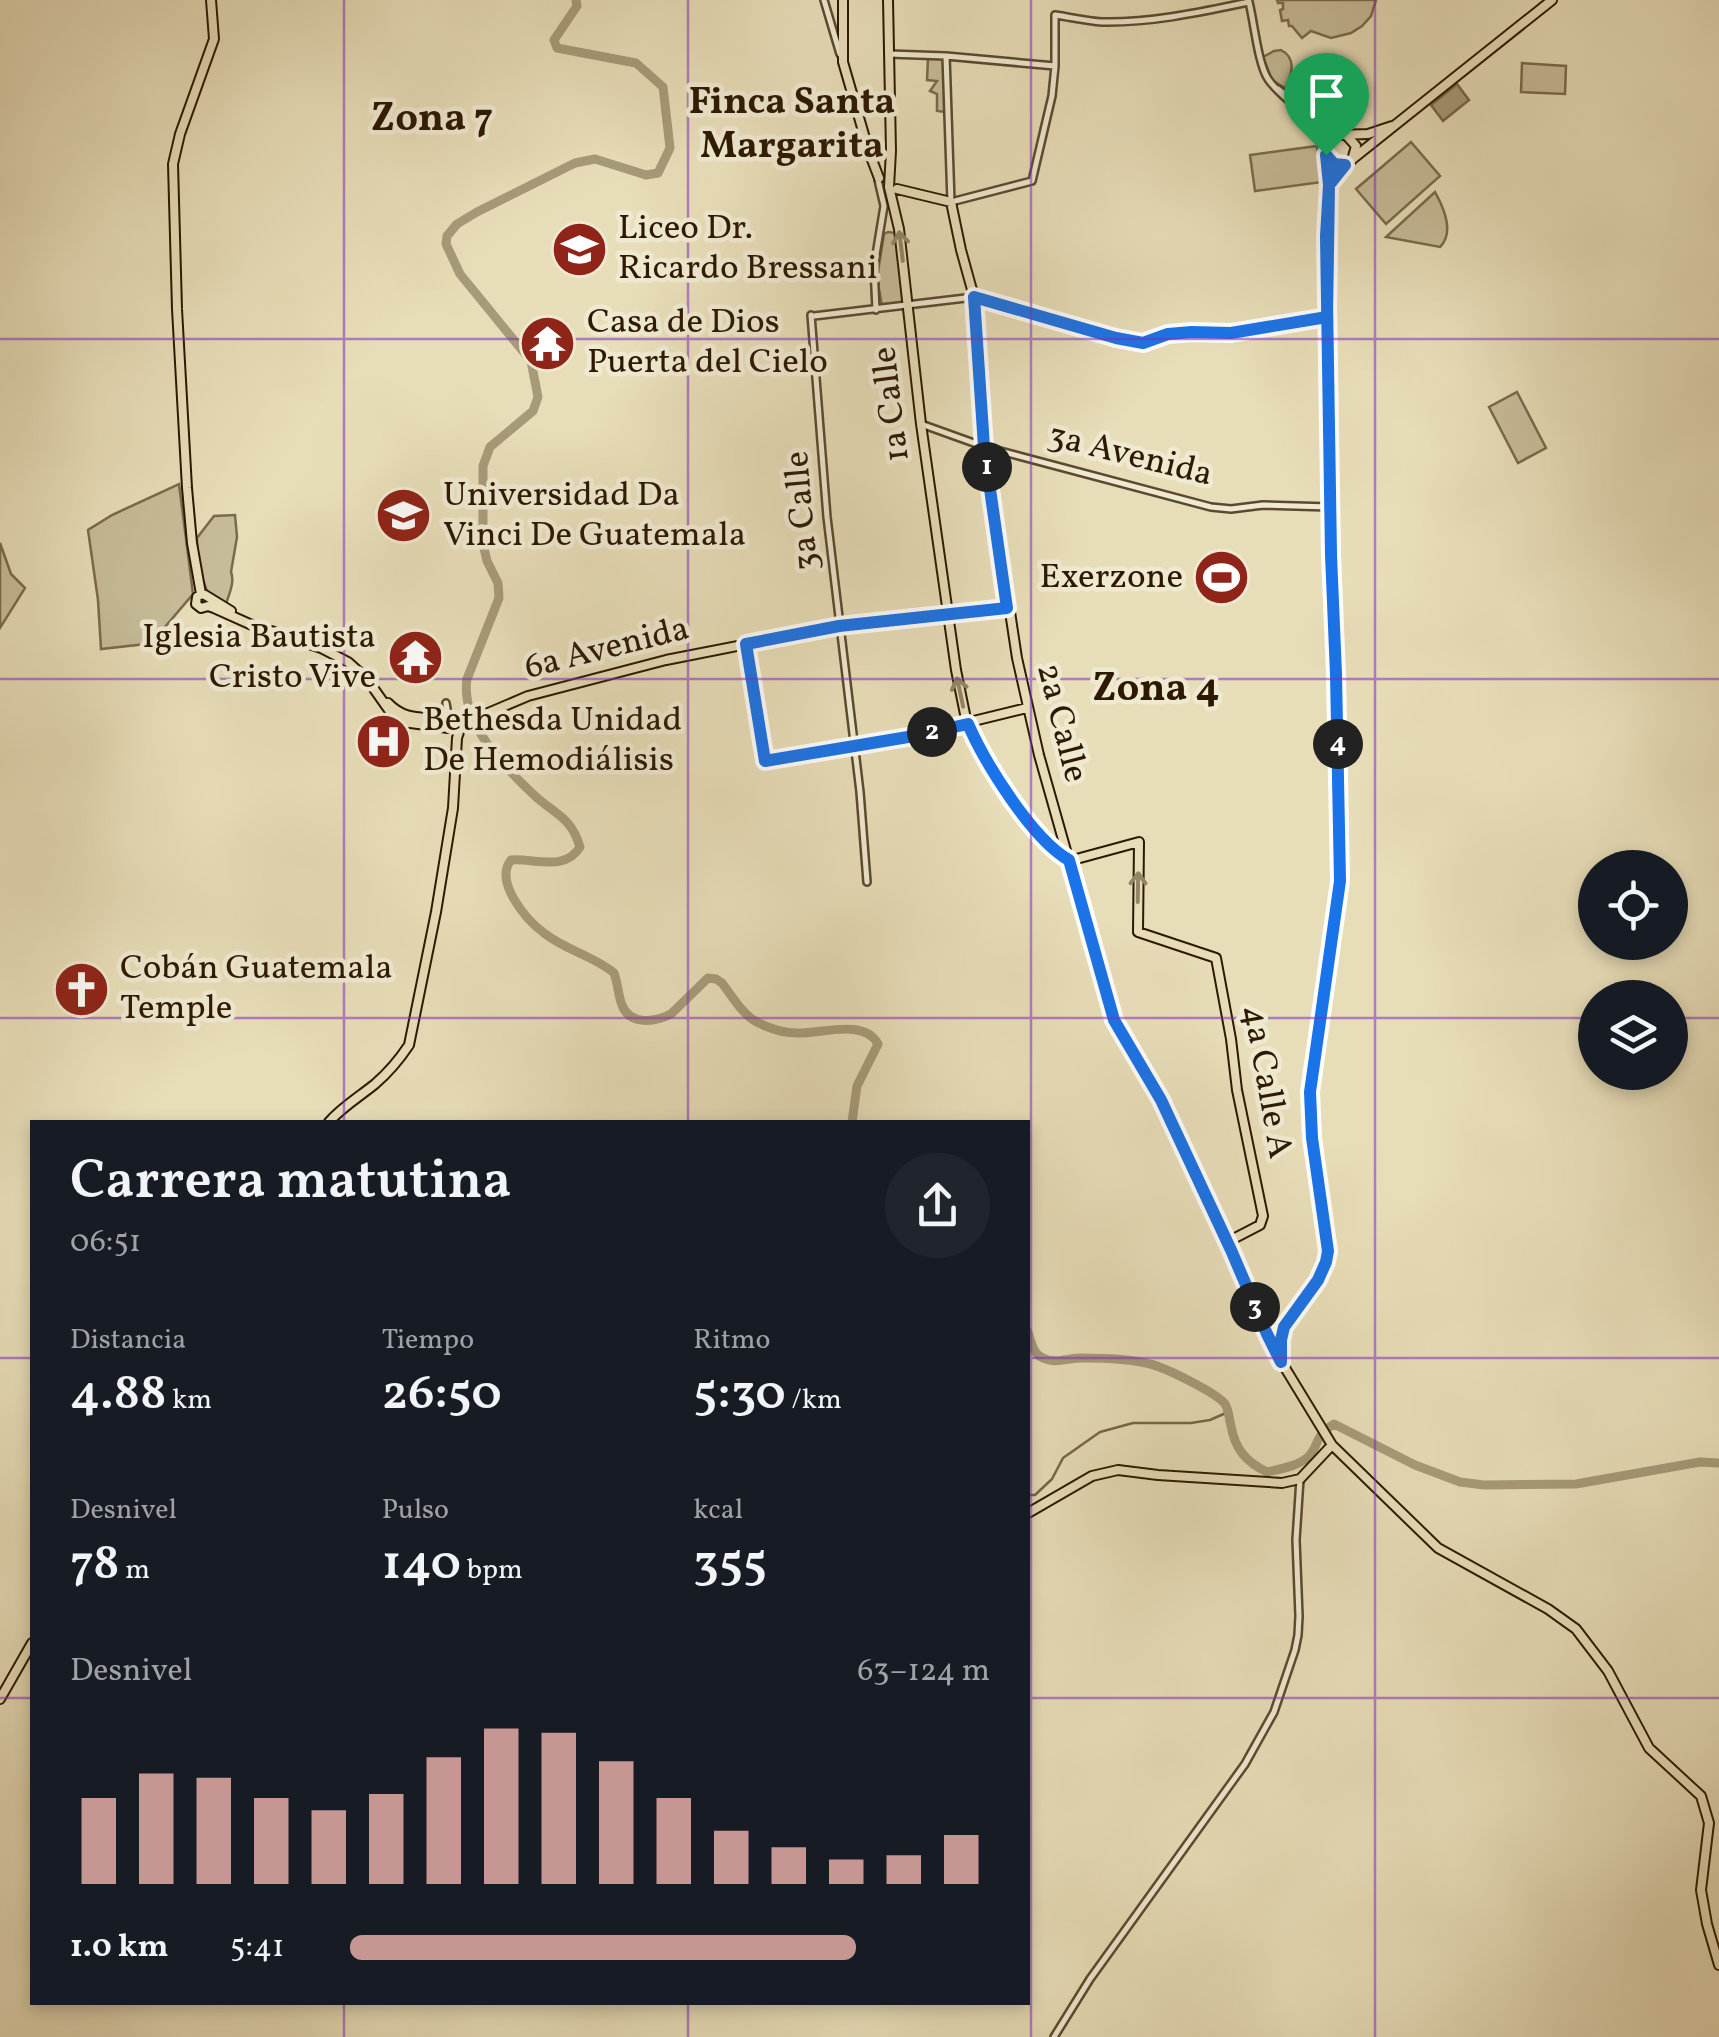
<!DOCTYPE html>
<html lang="es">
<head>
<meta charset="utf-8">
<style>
  body { margin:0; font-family:Vollkorn,serif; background:#20242c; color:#f1f3f6; height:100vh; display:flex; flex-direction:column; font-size:38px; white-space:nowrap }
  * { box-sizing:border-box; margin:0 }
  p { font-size:32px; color:#9ea1a6 }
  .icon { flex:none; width:55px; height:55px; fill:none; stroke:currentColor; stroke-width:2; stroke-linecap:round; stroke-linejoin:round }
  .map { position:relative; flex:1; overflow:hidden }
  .drawer { position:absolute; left:30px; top:1120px; width:1000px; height:885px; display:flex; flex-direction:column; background:#171b24; border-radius:0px; box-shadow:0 5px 15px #0003 }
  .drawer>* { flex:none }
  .fabs { position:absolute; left:1578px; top:850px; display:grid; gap:20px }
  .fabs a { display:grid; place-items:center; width:110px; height:110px; border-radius:50%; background:#171b24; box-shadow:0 5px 15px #0003; font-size:50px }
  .pin { position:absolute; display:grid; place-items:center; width:85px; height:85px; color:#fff; margin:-102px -42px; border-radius:50% 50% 50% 0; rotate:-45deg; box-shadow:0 0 10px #0007 }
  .pin .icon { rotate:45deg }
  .km { position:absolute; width:50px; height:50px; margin:-25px; border-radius:50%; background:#222; color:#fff; font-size:28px; line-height:50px; text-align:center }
  .round { display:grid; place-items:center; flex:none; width:105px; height:105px; border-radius:52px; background:#20242c }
  .summary { display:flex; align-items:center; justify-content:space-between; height:170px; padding:0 40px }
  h1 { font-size:55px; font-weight:600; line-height:75px }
  .stats { display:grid; grid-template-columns:repeat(3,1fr); gap:15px; height:170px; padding:10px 40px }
  .stats div { display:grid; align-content:center }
  .stats b { font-size:50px; font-weight:600 }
  .stats small { font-size:28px; font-weight:400 }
  .stats p { font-size:28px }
  .chart { height:280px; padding:20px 40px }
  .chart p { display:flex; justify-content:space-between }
  .chart svg { width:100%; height:180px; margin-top:10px; stroke:#c59692; stroke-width:6 }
  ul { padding:0 40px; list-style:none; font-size:32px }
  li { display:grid; grid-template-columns:160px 120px 1fr; align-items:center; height:75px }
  li i { height:25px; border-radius:12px; background:#c59692 }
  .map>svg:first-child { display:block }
  .green { fill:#c7bc99; stroke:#7a6a4c; stroke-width:2.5 }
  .water { fill:#a79a79; stroke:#766649; stroke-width:2.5 }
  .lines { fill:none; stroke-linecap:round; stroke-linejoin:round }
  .stream { stroke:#766649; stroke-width:2.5 }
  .river { stroke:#a79a79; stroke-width:9 }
  .minor-casing { stroke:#5b4a2e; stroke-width:10 }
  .major-casing { stroke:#2c1900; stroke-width:12 }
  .minor { stroke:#efe9d1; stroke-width:5 }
  .major { stroke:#e7ddb8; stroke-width:8 }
  .oneway { stroke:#938565 }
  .route-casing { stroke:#fff; stroke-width:20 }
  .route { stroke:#1a73e8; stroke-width:12 }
  .grid { fill:none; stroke:#7b2cbf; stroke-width:2.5; stroke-opacity:0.55 }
  .labels { text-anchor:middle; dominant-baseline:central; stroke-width:9; stroke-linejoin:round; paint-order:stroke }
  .poi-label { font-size:35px; fill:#2c1900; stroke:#efe9d1; text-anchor:start }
  .street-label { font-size:35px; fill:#2c1900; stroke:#efe9d1 }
  .neighbourhood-label { font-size:38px; font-weight:bold; fill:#2c1900; stroke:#efe9d1 }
  .quarter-label { font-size:40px; font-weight:bold; fill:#2c1900; stroke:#efe9d1 }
</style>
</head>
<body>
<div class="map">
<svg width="1719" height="2037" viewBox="0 0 1719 2037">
  <rect width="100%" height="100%" fill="#e7ddb8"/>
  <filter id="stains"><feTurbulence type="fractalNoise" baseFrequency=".002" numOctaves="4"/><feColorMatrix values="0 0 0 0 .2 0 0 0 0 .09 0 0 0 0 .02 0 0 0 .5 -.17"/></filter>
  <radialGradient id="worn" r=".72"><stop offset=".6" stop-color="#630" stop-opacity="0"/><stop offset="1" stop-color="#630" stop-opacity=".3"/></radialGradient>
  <!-- green -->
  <path class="green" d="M1277 0H1376L1371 16 1362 26 1351 33 1331 38 1311 31 1302 38 1292 26H1289L1288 20 1282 21 1280 10 1283 9V3H1278Z
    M1281 50C1297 58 1292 75 1285 88L1272 80 1263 57 1274 51Z
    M928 58H944L946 112 937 111V94L930 91 937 81 927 80Z
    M1522 63 1566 66 1565 94 1521 92Z
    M1411 142 1440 176 1386 224 1356 189Z
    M1317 146 1322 182 1255 191 1250 155Z
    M1435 192C1444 208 1455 232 1440 247L1386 237Z
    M888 232 896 233 904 300 901 303 882 306 877 278 884 234Z
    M1517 392 1546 448 1518 463 1489 407Z
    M179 484 193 594 159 634 146 644 101 649 98 600 88 530 112 515Z
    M235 515 237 537 231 572C235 582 229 594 226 604L207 591 200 572 197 552V538L214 516Z
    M0 543 11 574 25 588 0 628Z"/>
  <!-- water -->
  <path class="water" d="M1457 84 1469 100 1443 121 1431 105Z"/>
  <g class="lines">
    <!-- stream -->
    <path class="stream" d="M1028 1495H1035L1052 1479 1063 1458 1100 1432 1133 1423H1191L1210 1420 1228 1412"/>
    <!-- river -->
    <path class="river" d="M576 0 577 6 554 40 557 48 636 63 663 87 670 148 658 173 646 175 595 159 575 163 477 212 457 224 447 236 446 244 460 274 531 361 538 397 533 411 490 447 483 466V544L487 561 498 583 499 598 467 679C460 723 505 768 535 796 556 815 571 817 580 847 565 872 534 858 511 860 494 881 525 919 544 933 565 950 594 956 614 973 618 984 618 995 622 1005 630 1026 655 1022 671 1014L708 978 716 979 722 983C732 996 744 1017 759 1023 771 1029 784 1033 797 1033 821 1034 864 1018 878 1044L857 1086 852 1122
      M1028 1332C1031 1342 1033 1354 1043 1358 1055 1364 1068 1358 1081 1358 1101 1358 1131 1359 1150 1364 1164 1367 1217 1393 1225 1404 1229 1410 1229 1419 1231 1426 1235 1449 1246 1462 1267 1472 1280 1469 1298 1466 1308 1457 1320 1445 1313 1437 1334 1424L1415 1465 1460 1482 1484 1485 1576 1484 1700 1462 1719 1463"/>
    <defs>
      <path id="minor" d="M824 0 840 54
        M889 54 946 56 1055 66
        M946 56 951 202 1032 181 1052 96 1055 66V15C1070 17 1086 21 1102 22 1151 23 1201 12 1249 2 1254 22 1258 64 1268 79 1284 103 1318 116 1324 144
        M1278 89 1337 133
        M876 310 874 267 884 206 878 180
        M811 315 827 517 860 792 867 882
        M814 316 974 297 1116 338 1143 343 1168 334 1192 332 1231 333 1327 317
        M921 424 985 447 1211 507 1231 509 1263 505 1330 507
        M446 703 449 720
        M1054 2037 1090 1979 1245 1764 1274 1712 1295 1650 1298 1635 1299 1616 1296 1540 1300 1479"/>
      <path id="major" d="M211 0 214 39 180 134 173 164 177 309 187 488 192 543 201 594 197 597 196 604 201 608 208 606 214 608 265 631H271L321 648 348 662 367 679 391 713 403 722 448 728 462 726
        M843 0V62L869 152 879 178
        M888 0 891 151 889 187 899 229 921 424 956 670 967 724 983 753 1021 812 1040 837 1057 854 1069 861
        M1346 135 1356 146 1352 160
        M1329 185 1345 165 1552 0
        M897 189 951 202 961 250 974 297 985 447 1017 658 1039 755 1114 1020 1161 1100 1276 1353 1332 1445 1438 1548 1548 1609 1576 1629 1608 1671 1649 1748 1701 1796 1709 1823 1701 1890 1707 1924 1719 1965
        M201 594 205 595 231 611
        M746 644 765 761 908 737 1027 708
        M388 703C410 726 431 712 458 724
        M1069 861 1139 842 1138 932 1216 958 1231 1039 1237 1090 1263 1216 1260 1225 1233 1239 1231 1249
        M329 1122C342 1107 359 1097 375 1084 389 1072 399 1060 409 1045L436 912 453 808 457 738 460 729 467 722 528 696 666 660 839 626 1007 608
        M1281 1356C1279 1313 1321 1292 1328 1251L1311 1138 1310 1092 1341 881 1327 317 1329 185 1325 148 1328 140 1336 135 1368 134 1392 126
        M1028 1513 1092 1476 1118 1470 1158 1475 1282 1483 1300 1479 1332 1445
        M0 1699 32 1643"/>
    </defs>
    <!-- minor casing -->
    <use href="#minor" class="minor-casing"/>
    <!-- major casing -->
    <use href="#major" class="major-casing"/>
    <!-- minor -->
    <use href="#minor" class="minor"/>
    <!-- major -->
    <use href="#major" class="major"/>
  </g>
  <!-- one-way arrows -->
  <defs><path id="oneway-shaft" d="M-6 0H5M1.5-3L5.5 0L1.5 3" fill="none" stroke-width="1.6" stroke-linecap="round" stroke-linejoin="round" transform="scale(2.5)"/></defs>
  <g class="oneway">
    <use href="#oneway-shaft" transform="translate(901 246) rotate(-97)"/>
    <use href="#oneway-shaft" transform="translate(960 692) rotate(-102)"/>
    <use href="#oneway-shaft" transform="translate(1138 887) rotate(-89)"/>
  </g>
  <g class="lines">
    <defs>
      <path id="route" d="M1326 155 1329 185 1327 317 1231 333 1192 332 1168 334 1143 343 1116 338 974 297 984 447 1007 608 839 626 746 644 765 761 908 737 968 724C985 763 1032 839 1069 860L1114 1020 1161 1100 1231 1250 1267 1334 1281 1362V1340L1284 1327 1318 1280 1326 1262 1328 1251 1312 1138 1310 1092 1340 881 1336 674 1331 555 1326 236 1329 185 1345 165 1334 164 1326 155"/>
    </defs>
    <!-- route casing -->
    <use href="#route" class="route-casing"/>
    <!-- route -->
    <use href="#route" class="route"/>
  </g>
  <!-- grid -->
  <path class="grid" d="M344 0V1122M688 0V1122M1031 0V2037M1375 0V2037M0 339H1719M0 679H1719M0 1018H1595M1670 1018H1719M0 1358H32M1028 1358H1719M0 1698H32M1028 1698H1719M344 2002V2037M688 2002V2037"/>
  <!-- icons -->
  <defs>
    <symbol id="university-disc" viewBox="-11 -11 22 22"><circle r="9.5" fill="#8f2418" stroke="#efe9d1"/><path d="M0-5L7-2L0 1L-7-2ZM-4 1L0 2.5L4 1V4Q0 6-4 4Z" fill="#fff"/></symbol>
    <symbol id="temple-disc" viewBox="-11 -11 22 22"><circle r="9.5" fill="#8f2418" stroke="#efe9d1"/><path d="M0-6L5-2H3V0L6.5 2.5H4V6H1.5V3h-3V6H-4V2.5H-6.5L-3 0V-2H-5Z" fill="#fff"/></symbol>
    <symbol id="stadium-disc" viewBox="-11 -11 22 22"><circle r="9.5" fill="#8f2418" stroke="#efe9d1"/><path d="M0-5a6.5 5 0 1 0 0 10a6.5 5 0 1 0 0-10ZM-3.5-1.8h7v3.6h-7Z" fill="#fff"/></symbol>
    <symbol id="hospital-disc" viewBox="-11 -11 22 22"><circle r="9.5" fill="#8f2418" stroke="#efe9d1"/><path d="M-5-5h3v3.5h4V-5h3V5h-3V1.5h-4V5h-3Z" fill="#fff"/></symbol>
    <symbol id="church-disc" viewBox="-11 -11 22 22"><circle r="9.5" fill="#8f2418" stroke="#efe9d1"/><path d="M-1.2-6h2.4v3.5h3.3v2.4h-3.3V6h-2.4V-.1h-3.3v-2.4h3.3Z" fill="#fff"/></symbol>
  </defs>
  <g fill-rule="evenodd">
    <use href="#university-disc" x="548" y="218" width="63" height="63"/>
    <use href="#temple-disc" x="516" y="312" width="63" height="63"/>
    <use href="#university-disc" x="372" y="484" width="63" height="63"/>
    <use href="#stadium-disc" x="1190" y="546" width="63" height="63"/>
    <use href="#temple-disc" x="384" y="626" width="63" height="63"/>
    <use href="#hospital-disc" x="352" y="710" width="63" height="63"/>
    <use href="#church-disc" x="50" y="958" width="63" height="63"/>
  </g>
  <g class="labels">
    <!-- poi labels -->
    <g class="poi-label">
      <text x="618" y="229">Liceo Dr.<tspan x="618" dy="40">Ricardo Bressani</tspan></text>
      <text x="587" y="323">Casa de Dios<tspan x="587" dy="40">Puerta del Cielo</tspan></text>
      <text x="443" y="496">Universidad Da<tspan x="443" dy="40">Vinci De Guatemala</tspan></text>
      <text x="1183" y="578" text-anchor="end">Exerzone</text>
      <text x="376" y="638" text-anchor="end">Iglesia Bautista<tspan x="376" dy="40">Cristo Vive</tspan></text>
      <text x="423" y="721">Bethesda Unidad<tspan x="423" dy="40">De Hemodiálisis</tspan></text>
      <text x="120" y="969">Cobán Guatemala<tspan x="120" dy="40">Temple</tspan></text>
    </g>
    <!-- street labels -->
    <g class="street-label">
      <text transform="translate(892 404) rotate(-97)">1a Calle</text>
      <text transform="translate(1130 456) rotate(14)">3a Avenida</text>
      <text transform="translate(803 511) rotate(-95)">3a Calle</text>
      <text transform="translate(607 649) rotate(-14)">6a Avenida</text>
      <text transform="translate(1061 723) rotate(76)">2a Calle</text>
      <text transform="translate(1266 1082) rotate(80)">4a Calle A</text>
    </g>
    <!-- neighbourhood labels -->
    <g class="neighbourhood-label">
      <text x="792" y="103">Finca Santa<tspan x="792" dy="44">Margarita</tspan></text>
    </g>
    <!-- quarter labels -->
    <g class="quarter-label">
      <text x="432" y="120">Zona 7</text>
      <text x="1156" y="690">Zona 4</text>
    </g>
  </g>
  <rect width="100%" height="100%" filter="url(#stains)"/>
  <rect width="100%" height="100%" fill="url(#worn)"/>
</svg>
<div class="fabs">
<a><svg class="icon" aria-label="locate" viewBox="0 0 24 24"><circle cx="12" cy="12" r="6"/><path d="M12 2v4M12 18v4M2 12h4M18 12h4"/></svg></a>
<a><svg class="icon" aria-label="layers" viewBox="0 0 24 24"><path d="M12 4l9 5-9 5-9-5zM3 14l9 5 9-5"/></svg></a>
</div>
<div class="pin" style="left:1326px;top:155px;background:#1e9e55"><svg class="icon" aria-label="arrive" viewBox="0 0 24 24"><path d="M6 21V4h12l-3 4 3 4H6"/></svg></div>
<b class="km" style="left:987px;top:467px">1</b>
<b class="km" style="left:932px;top:732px">2</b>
<b class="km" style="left:1255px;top:1307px">3</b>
<b class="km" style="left:1338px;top:744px">4</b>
<section class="drawer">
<div class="summary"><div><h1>Carrera matutina</h1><p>06:51</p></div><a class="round"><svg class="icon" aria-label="share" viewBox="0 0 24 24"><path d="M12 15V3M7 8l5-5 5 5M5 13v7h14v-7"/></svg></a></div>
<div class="stats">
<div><p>Distancia</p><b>4.88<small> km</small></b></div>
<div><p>Tiempo</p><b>26:50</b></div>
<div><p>Ritmo</p><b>5:30<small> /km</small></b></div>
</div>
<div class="stats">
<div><p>Desnivel</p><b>78<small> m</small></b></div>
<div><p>Pulso</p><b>140<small> bpm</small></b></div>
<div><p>kcal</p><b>355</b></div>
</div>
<div class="chart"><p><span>Desnivel</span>63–124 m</p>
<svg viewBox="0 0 160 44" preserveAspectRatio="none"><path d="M5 44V23M15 44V17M25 44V18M35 44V23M45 44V26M55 44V22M65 44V13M75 44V6M85 44V7M95 44V14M105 44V23M115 44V31M125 44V35M135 44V38M145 44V37M155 44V32"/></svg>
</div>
<ul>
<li><b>1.0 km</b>5:41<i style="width:79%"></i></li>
</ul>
</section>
</div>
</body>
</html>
